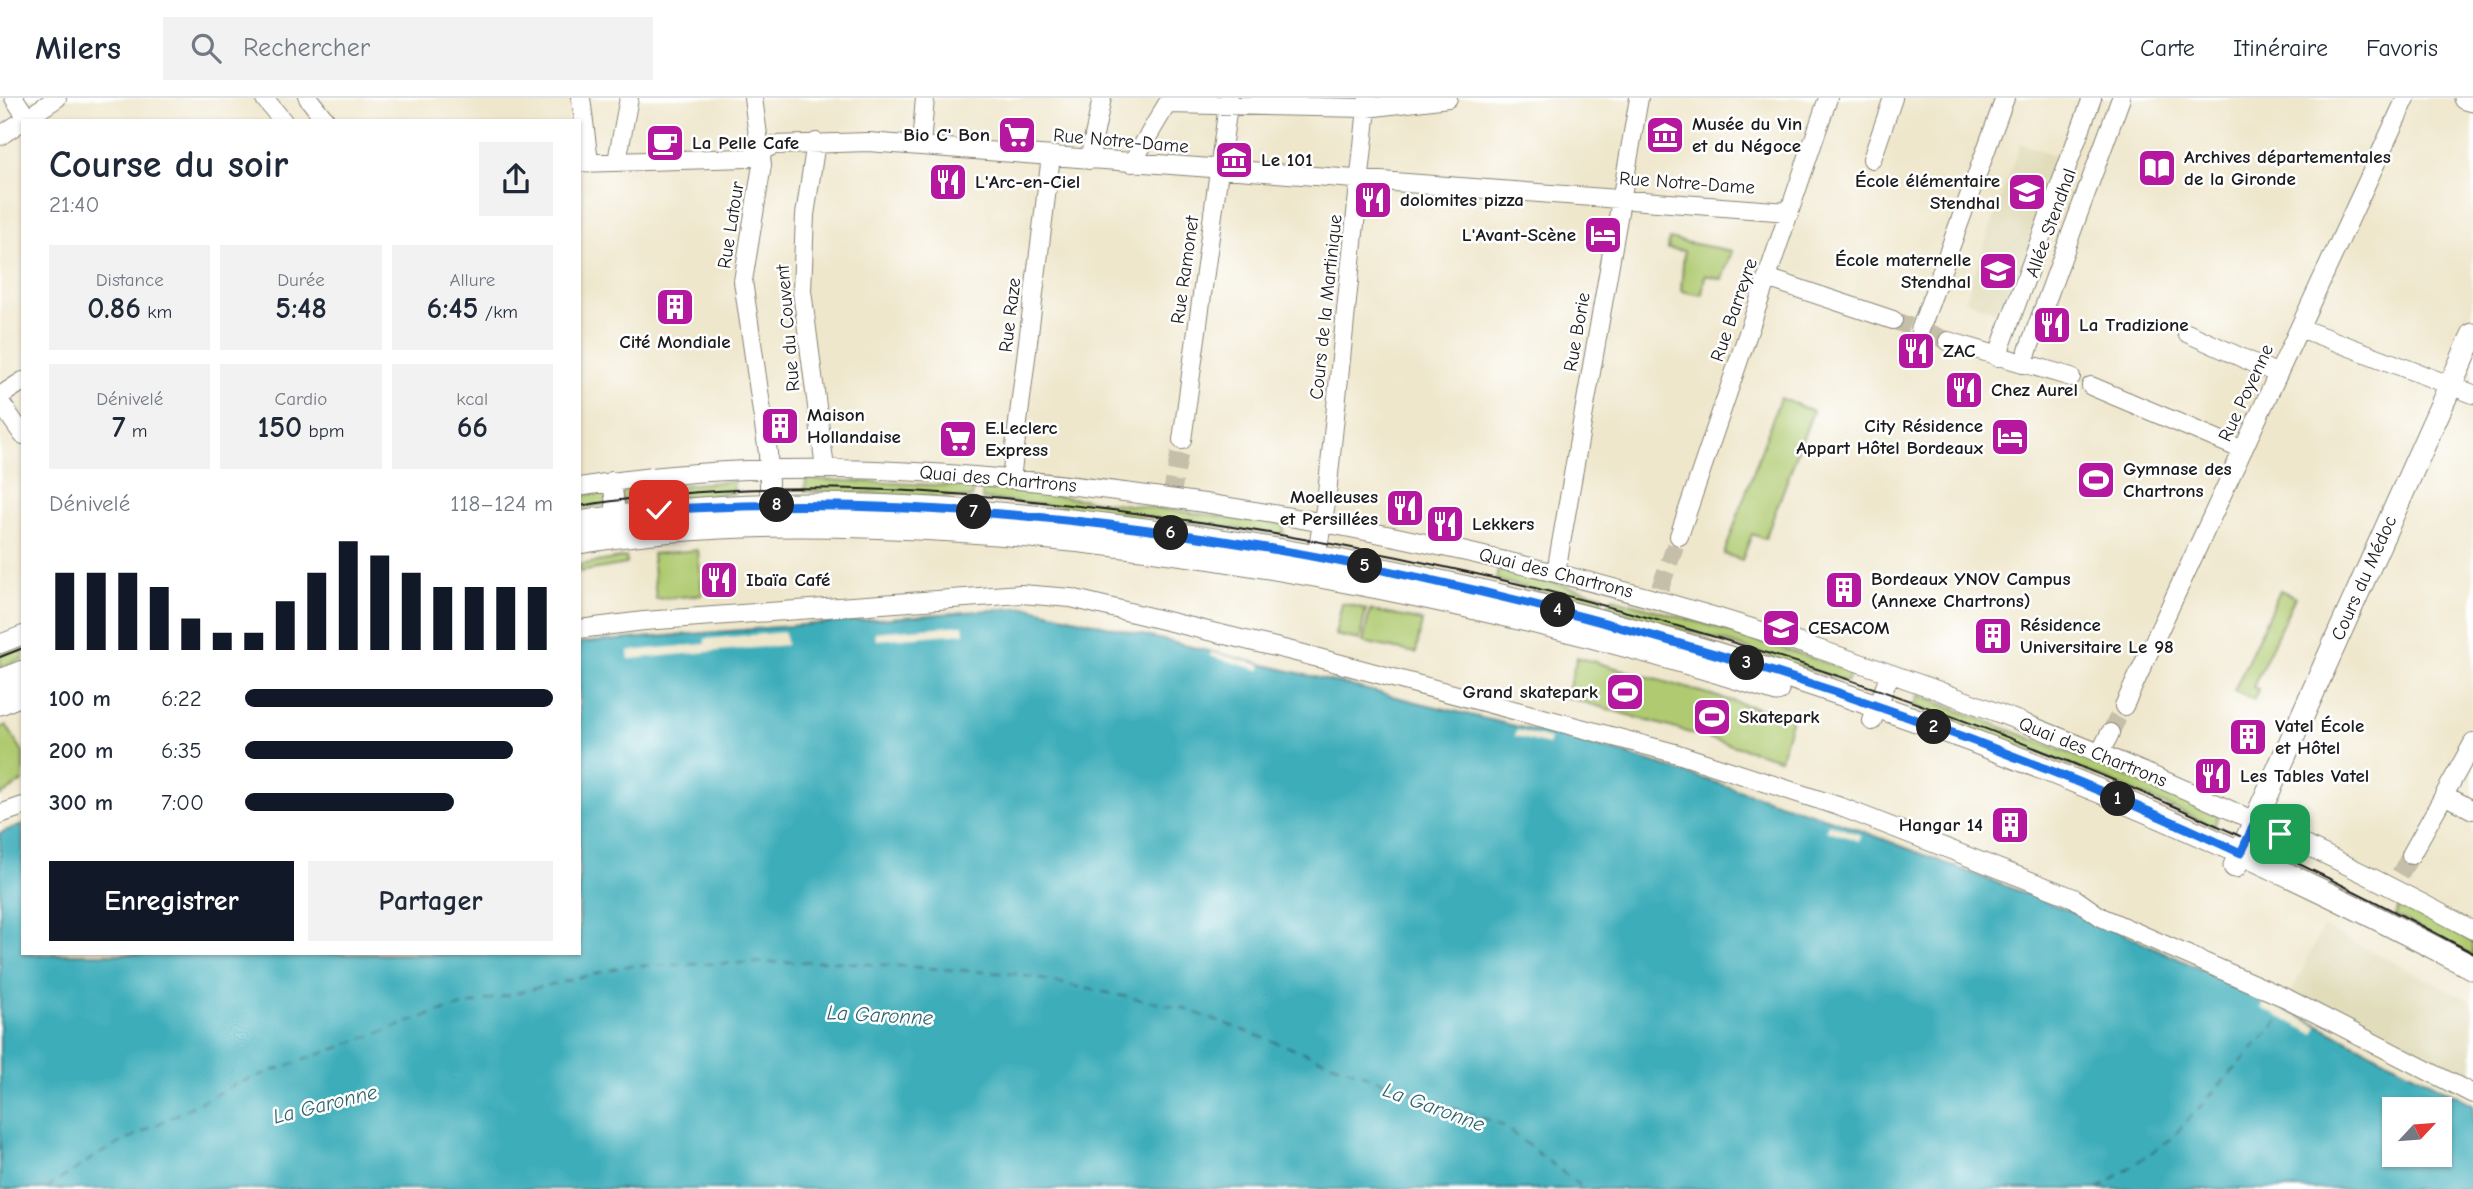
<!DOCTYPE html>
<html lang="fr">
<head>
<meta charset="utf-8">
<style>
  body { margin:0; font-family:"Comic Neue",sans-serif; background:#f2f2f3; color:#1f2937; height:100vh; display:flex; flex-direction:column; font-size:26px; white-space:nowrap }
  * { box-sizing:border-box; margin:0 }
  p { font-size:23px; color:#747a83 }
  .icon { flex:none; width:38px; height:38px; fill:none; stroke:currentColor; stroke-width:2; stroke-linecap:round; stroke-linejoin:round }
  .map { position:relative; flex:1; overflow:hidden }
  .panel { position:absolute; left:21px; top:21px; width:560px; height:836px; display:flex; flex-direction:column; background:#fff; border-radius:0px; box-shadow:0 2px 5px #0004 }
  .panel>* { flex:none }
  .needle { width:46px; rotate:64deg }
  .buttons { position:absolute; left:2382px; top:999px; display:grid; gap:14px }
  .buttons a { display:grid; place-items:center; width:70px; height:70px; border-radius:0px; background:#fff; box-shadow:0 2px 5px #0004; font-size:35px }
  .pin { position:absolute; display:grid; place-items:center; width:60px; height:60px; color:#fff; margin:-30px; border-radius:14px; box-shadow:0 4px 10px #0006 }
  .km { position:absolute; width:35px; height:35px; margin:-18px; border-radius:50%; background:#222; color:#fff; font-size:19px; line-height:35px; text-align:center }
  .round { display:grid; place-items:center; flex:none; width:74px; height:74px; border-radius:0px; background:#f2f2f3 }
  .headline { display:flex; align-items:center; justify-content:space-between; height:119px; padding:0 28px }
  h1 { font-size:38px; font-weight:600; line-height:52px }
  .figures { display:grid; grid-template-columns:repeat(3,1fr); gap:10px; height:119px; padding:7px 28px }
  .figures div { display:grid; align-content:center; border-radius:0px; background:#f2f2f3; text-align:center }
  .figures b { font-size:30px; font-weight:600 }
  .figures small { font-size:19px; font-weight:400 }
  .figures p { font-size:19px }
  .chart { height:196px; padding:14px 28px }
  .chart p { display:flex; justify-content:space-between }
  .chart svg { width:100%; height:126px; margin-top:7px; stroke:#111827; stroke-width:6 }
  .cta { display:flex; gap:14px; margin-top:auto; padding:14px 28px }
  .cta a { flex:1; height:80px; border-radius:0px; background:#111827; color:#fff; font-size:28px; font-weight:600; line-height:80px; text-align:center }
  .cta a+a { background:#f2f2f3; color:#1f2937 }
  ul { padding:0 28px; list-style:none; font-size:23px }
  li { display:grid; grid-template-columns:112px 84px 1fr; align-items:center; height:52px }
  li i { height:18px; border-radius:9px; background:#111827 }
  header { display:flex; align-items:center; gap:42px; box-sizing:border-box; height:98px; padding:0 35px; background:#fff; border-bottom:2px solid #e0e1e3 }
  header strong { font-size:33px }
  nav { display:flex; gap:38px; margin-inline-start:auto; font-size:24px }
  .search { width:490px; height:63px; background:#f2f2f3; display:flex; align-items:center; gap:18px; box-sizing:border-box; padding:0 24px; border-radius:0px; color:#747a83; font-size:26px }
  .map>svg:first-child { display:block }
  .built { fill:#e1dcba }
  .green { fill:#afca70; stroke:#667346; stroke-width:2 }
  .water { fill:#3eadba; stroke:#2d646b; stroke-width:2; fill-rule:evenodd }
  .pier { fill:#efe7cc }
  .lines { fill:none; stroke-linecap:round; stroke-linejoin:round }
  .ferry { stroke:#2d646b; stroke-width:2; stroke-dasharray:9 7; stroke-linecap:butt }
  .minor-tunnel { stroke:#c5bea9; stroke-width:18; stroke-dasharray:18 9; stroke-linecap:butt }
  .minor-casing { stroke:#868274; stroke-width:20 }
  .major-casing { stroke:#868274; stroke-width:25 }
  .minor { stroke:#fff; stroke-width:18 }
  .major { stroke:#fff; stroke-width:23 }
  .tram { stroke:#1c1c1c; stroke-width:2 }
  .route-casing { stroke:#fff; stroke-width:14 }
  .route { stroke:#1a73e8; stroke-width:9 }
  .labels { text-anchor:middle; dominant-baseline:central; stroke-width:5; stroke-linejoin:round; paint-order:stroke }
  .poi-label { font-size:19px; font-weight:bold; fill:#1c1c1c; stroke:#fff; text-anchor:start }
  .street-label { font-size:19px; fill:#1c1c1c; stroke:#fff }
  .water-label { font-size:21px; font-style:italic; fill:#2d646b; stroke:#fff }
</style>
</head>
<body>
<header>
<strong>Milers</strong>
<div class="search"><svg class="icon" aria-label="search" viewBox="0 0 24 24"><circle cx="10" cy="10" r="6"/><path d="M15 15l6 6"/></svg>Rechercher</div>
<nav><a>Carte</a><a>Itinéraire</a><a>Favoris</a></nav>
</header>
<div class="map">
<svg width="2473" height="1091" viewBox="0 0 2473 1091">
  <rect width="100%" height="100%" fill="#fff"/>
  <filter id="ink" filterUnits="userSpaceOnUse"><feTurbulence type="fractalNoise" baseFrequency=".0143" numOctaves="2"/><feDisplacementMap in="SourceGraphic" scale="14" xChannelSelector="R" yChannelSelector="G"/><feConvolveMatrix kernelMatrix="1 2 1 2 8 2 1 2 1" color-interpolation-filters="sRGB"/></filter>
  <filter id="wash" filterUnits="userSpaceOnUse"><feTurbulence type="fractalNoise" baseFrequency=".00686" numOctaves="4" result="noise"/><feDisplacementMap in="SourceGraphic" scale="28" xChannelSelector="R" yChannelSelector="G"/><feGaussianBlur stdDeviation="1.57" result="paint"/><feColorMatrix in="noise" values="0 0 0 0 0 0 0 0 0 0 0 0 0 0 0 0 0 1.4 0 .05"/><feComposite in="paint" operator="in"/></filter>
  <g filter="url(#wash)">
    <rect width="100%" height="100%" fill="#efe7cc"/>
    <!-- built -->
    <path class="built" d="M2020 45 2063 60 2005 217 1965 202Z
      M2323 829 2473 904V996L2288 901Z"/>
    <!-- green -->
    <path class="green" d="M1669 141 1732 153 1722 181 1705 177 1702 197 1681 193 1684 153 1668 151Z
      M1780 300 1813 313 1765 441 1752 436 1742 462 1724 456Z
      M806 381 974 389 972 400 805 393Z
      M733 383 734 395 622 405 620 392Z
      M983 389 1284 426 1283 437 1086 411 982 401Z
      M607 394 609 406 579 411V398Z
      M698 452 702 497 656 501 652 456Z
      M626 459 627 466 579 474V467Z
      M1498 471 1603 497 1600 509 1496 482Z
      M2280 492 2295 499 2253 589 2258 591 2254 602 2234 593Z
      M1612 500 1723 531 1851 573 1847 584 1720 542 1609 511Z
      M1342 505 1366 511 1360 542 1335 537Z
      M1370 512 1422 523 1416 555 1363 544Z
      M23 546V561L0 569V556Z
      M1577 559 1792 620 1780 661 1566 599Z
      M1918 597 2095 665 2219 716 2214 728 2091 675 1914 608Z
      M6 627 23 654V683L0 698V630Z
      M2400 806 2473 844V858L2395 817Z"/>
    <!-- water -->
    <path class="water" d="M1028 509 1613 652 1836 723 2099 824 2287 911 2473 1006V1091H0V735L23 726V856H579V545ZM2394 1012H2440V1057H2394Z"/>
    <!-- pier -->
    <path class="pier" d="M963 527 964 535 876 542 875 534Z
      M785 534 786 547 629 561 628 553 705 546V541Z
      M1211 554 1262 567 1260 572 1210 558Z
      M1517 632 1550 641 1548 647 1515 638Z
      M1828 726 1861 737 1859 743 1826 732Z
      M2265 903 2318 928 2314 936 2261 910Z"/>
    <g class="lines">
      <!-- ferry -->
      <path class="ferry" d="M46 1091 97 1057 236 986 435 915 626 868 826 863 1015 876 1182 910 1502 1027 1584 1091
        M2098 1091 2171 1041 2281 920"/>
    </g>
  </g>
  <g filter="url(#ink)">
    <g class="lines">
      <!-- minor-tunnel -->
      <path class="minor-tunnel" d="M1893 222 1911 229
        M1929 235 1948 243
        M1171 400 1182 342
        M1660 490 1679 438
        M2110 635 2124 608
        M2400 776 2411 757"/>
      <defs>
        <path id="minor" d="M14 0 29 23
          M264 0 283 23
          M308 0 326 23
          M581 0 589 64
          M753 0 762 67 743 183 768 355 770 420
          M0 38 57 0
          M816 44 805 117 802 193 825 370
          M921 47 925 0
          M1872 61 1893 0
          M1089 62 1102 0
          M617 63 629 0
          M579 65 747 60 774 47 868 44 1789 114
          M1132 65 1167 6 1367 10 1448 0
          M1767 180 1893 222
          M2300 230 2473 296
          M1920 232 2005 0
          M2187 235 2278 276
          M1948 243 2071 279
          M1997 259 2092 0
          M2023 266 2121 0
          M2091 288 2243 352
          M0 298 23 283
          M0 304 23 337
          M1182 342 1229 0
          M1011 381 1051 58
          M612 383 618 430
          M579 389C763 358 949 371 1132 395 1602 455 2056 609 2473 832
          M1679 438 1828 0
          M1314 470 1326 405 1368 0
          M1556 474 1639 0
          M579 531 644 523 1021 496 1071 500 1296 554 1678 656 1841 709 2074 800 2101 819 2288 901 2473 996
          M0 546 23 537
          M2124 608 2406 0
          M1872 623 1890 576
          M2100 655 2110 635
          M2444 697 2473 712
          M0 716 23 708
          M2411 757 2473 645"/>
        <path id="major" d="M2466 0 2473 2
          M579 425C756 396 936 406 1113 428 1588 486 2051 645 2473 870
          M579 444C709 422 838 425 969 433 1240 452 1519 510 1777 592
          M0 583 23 574
          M0 605 23 595
          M2235 768 2473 237"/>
      </defs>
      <!-- minor casing -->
      <use href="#minor" class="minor-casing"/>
      <!-- major casing -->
      <use href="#major" class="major-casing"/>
      <!-- minor -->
      <use href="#minor" class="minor"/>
      <!-- major -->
      <use href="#major" class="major"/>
      <!-- tram -->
      <path class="tram" d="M579 408C765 377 957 391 1143 416 1608 477 2060 631 2473 855
        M0 559 23 550"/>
    </g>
  </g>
  <g class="lines" filter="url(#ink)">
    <defs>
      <path id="route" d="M659 412C916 395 1174 426 1425 481 1706 543 1981 634 2241 755L2256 723 2280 736"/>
    </defs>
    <!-- route casing -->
    <use href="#route" class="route-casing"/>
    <!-- route -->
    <use href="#route" class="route"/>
  </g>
  <!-- icons -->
  <defs>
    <symbol id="supermarket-square" viewBox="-11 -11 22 22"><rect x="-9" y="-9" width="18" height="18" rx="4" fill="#b5179e" stroke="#fff"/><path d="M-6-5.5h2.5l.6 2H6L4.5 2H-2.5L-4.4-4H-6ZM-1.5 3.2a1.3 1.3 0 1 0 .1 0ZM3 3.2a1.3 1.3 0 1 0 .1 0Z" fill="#fff"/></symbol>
    <symbol id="museum-square" viewBox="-11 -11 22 22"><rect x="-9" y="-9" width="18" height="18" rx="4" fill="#b5179e" stroke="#fff"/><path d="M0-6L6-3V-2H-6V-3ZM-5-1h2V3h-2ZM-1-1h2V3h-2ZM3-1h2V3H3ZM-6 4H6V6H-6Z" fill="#fff"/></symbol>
    <symbol id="cafe-square" viewBox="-11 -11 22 22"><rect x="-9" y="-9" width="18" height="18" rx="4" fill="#b5179e" stroke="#fff"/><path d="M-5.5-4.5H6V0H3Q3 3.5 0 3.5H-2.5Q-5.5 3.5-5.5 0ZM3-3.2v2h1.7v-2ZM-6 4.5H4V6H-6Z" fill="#fff"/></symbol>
    <symbol id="library-square" viewBox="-11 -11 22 22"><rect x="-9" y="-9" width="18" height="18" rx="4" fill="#b5179e" stroke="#fff"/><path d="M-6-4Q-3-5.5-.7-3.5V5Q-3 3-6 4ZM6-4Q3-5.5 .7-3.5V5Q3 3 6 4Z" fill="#fff"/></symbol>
    <symbol id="restaurant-square" viewBox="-11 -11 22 22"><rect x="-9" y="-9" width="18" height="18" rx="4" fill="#b5179e" stroke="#fff"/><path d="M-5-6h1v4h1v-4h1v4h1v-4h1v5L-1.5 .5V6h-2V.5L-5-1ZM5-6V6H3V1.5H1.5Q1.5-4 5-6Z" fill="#fff"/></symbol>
    <symbol id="school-square" viewBox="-11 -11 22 22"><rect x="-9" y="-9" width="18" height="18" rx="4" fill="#b5179e" stroke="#fff"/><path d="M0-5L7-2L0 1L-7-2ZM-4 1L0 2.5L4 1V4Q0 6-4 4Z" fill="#fff"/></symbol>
    <symbol id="hotel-square" viewBox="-11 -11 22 22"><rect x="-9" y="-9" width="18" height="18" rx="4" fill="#b5179e" stroke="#fff"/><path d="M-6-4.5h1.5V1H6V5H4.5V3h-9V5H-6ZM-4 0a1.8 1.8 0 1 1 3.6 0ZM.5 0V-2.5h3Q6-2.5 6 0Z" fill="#fff"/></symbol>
    <symbol id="building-square" viewBox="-11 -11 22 22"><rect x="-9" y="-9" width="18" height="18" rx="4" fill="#b5179e" stroke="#fff"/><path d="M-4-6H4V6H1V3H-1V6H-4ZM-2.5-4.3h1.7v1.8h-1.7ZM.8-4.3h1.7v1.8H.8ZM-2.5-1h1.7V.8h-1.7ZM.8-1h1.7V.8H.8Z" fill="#fff"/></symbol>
    <symbol id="stadium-square" viewBox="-11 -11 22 22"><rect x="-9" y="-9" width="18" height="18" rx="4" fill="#b5179e" stroke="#fff"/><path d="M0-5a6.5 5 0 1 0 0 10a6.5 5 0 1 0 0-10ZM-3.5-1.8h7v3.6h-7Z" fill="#fff"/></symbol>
    <symbol id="university-square" viewBox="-11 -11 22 22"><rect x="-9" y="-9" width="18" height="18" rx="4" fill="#b5179e" stroke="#fff"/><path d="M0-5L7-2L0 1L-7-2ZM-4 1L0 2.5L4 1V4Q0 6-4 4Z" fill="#fff"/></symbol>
  </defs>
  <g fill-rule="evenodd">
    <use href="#supermarket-square" x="995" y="15" width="44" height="44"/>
    <use href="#museum-square" x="1643" y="15" width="44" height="44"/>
    <use href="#cafe-square" x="643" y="23" width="44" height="44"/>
    <use href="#museum-square" x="1212" y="40" width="44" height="44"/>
    <use href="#library-square" x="2135" y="48" width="44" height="44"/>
    <use href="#restaurant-square" x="926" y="62" width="44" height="44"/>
    <use href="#school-square" x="2005" y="72" width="44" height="44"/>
    <use href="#restaurant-square" x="1351" y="80" width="44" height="44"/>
    <use href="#hotel-square" x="1581" y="115" width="44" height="44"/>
    <use href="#school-square" x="1976" y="151" width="44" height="44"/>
    <use href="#building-square" x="653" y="187" width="44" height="44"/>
    <use href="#restaurant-square" x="2030" y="205" width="44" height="44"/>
    <use href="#restaurant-square" x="1894" y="231" width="44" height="44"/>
    <use href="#restaurant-square" x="1942" y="270" width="44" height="44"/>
    <use href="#building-square" x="758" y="306" width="44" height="44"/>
    <use href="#hotel-square" x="1988" y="317" width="44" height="44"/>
    <use href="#supermarket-square" x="936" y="319" width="44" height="44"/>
    <use href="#stadium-square" x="2074" y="360" width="44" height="44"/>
    <use href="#restaurant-square" x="1383" y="388" width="44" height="44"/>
    <use href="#restaurant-square" x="1423" y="404" width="44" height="44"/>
    <use href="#restaurant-square" x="697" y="460" width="44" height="44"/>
    <use href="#building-square" x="1822" y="470" width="44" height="44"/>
    <use href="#university-square" x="1759" y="508" width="44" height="44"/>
    <use href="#building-square" x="1971" y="516" width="44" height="44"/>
    <use href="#stadium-square" x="1603" y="572" width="44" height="44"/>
    <use href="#stadium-square" x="1690" y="597" width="44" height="44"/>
    <use href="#building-square" x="2226" y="617" width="44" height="44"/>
    <use href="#restaurant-square" x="2191" y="656" width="44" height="44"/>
    <use href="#building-square" x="1988" y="705" width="44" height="44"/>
  </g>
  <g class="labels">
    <!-- poi labels -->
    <g class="poi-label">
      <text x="1692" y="26">Musée du Vin<tspan x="1692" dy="22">et du Négoce</tspan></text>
      <text x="990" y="37" text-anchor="end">Bio C' Bon</text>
      <text x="692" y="45">La Pelle Cafe</text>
      <text x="2184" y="59">Archives départementales<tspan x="2184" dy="22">de la Gironde</tspan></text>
      <text x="1261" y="62">Le 101</text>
      <text x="2000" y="83" text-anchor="end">École élémentaire<tspan x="2000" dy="22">Stendhal</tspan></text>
      <text x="975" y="84">L'Arc-en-Ciel</text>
      <text x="1400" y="102">dolomites pizza</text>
      <text x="1576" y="137" text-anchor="end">L'Avant-Scène</text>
      <text x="1971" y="162" text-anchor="end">École maternelle<tspan x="1971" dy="22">Stendhal</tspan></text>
      <text x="2079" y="227">La Tradizione</text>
      <text x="675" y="244" text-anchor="middle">Cité Mondiale</text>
      <text x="1943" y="253">ZAC</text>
      <text x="1991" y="292">Chez Aurel</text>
      <text x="807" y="317">Maison<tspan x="807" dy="22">Hollandaise</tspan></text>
      <text x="1983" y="328" text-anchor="end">City Résidence<tspan x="1983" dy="22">Appart Hôtel Bordeaux</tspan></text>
      <text x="985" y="330">E.Leclerc<tspan x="985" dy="22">Express</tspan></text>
      <text x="2123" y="371">Gymnase des<tspan x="2123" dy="22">Chartrons</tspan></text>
      <text x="1378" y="399" text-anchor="end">Moelleuses<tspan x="1378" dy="22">et Persillées</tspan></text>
      <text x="1472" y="426">Lekkers</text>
      <text x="1871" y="481">Bordeaux YNOV Campus<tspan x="1871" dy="22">(Annexe Chartrons)</tspan></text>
      <text x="746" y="482">Ibaïa Café</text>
      <text x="2020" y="527">Résidence<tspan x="2020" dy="22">Universitaire Le 98</tspan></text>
      <text x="1808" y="530">CESACOM</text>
      <text x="1598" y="594" text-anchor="end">Grand skatepark</text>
      <text x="1739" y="619">Skatepark</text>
      <text x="2275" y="628">Vatel École<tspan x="2275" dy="22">et Hôtel</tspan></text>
      <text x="2240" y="678">Les Tables Vatel</text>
      <text x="1983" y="727" text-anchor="end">Hangar 14</text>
    </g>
    <!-- street labels -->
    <g class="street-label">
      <text transform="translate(1121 43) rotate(5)">Rue Notre-Dame</text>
      <text transform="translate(1687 85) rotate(4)">Rue Notre-Dame</text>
      <text transform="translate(2051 125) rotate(-70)">Allée Stendhal</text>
      <text transform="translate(731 127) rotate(-81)">Rue Latour</text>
      <text transform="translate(1185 172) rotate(-82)">Rue Ramonet</text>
      <text transform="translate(1326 209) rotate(-84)">Cours de la Martinique</text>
      <text transform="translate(1734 212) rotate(-71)">Rue Barreyre</text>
      <text transform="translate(1010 217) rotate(-83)">Rue Raze</text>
      <text transform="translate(788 230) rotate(-95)">Rue du Couvent</text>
      <text transform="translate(1577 234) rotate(-80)">Rue Borie</text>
      <text transform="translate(2246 295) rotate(-65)">Rue Poyenne</text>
      <text transform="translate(998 381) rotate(5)">Quai des Chartrons</text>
      <text transform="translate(1556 475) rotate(14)">Quai des Chartrons</text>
      <text transform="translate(2364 480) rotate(-66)">Cours du Médoc</text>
      <text transform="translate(2093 654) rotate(22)">Quai des Chartrons</text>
    </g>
    <!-- water labels -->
    <g class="water-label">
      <text transform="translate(880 917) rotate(3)">La Garonne</text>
      <text transform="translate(325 1006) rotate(-14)">La Garonne</text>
      <text transform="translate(1434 1009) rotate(20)">La Garonne</text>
    </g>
  </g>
</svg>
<div class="buttons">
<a><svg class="needle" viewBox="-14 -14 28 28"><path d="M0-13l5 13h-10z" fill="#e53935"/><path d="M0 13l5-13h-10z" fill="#747a83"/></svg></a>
</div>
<div class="pin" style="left:2280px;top:736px;background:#1e9e55"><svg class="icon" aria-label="arrive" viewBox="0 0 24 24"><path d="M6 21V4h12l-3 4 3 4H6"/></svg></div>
<div class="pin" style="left:659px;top:412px;background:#d93025"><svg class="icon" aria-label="check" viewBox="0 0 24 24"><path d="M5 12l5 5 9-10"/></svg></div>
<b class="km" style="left:2118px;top:701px">1</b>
<b class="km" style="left:1934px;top:629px">2</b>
<b class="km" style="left:1747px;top:565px">3</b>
<b class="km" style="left:1558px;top:512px">4</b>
<b class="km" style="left:1365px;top:468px">5</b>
<b class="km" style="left:1171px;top:435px">6</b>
<b class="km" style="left:974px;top:414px">7</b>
<b class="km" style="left:777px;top:407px">8</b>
<section class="panel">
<div class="headline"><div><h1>Course du soir</h1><p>21:40</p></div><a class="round"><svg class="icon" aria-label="share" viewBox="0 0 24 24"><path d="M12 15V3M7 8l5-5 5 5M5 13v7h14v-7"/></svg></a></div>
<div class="figures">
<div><p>Distance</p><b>0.86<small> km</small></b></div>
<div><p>Durée</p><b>5:48</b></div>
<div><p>Allure</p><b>6:45<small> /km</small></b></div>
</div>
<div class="figures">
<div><p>Dénivelé</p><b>7<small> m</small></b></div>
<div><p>Cardio</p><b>150<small> bpm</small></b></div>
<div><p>kcal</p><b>66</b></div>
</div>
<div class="chart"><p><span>Dénivelé</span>118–124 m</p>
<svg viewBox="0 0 160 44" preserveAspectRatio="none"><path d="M5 44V17M15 44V17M25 44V17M35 44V22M45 44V33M55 44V38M65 44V38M75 44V27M85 44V17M95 44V6M105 44V11M115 44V17M125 44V22M135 44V22M145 44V22M155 44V22"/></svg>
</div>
<ul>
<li><b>100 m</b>6:22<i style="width:100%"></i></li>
<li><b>200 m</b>6:35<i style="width:87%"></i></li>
<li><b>300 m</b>7:00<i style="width:68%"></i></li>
</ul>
<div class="cta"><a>Enregistrer</a><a>Partager</a></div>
</section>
</div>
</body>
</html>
